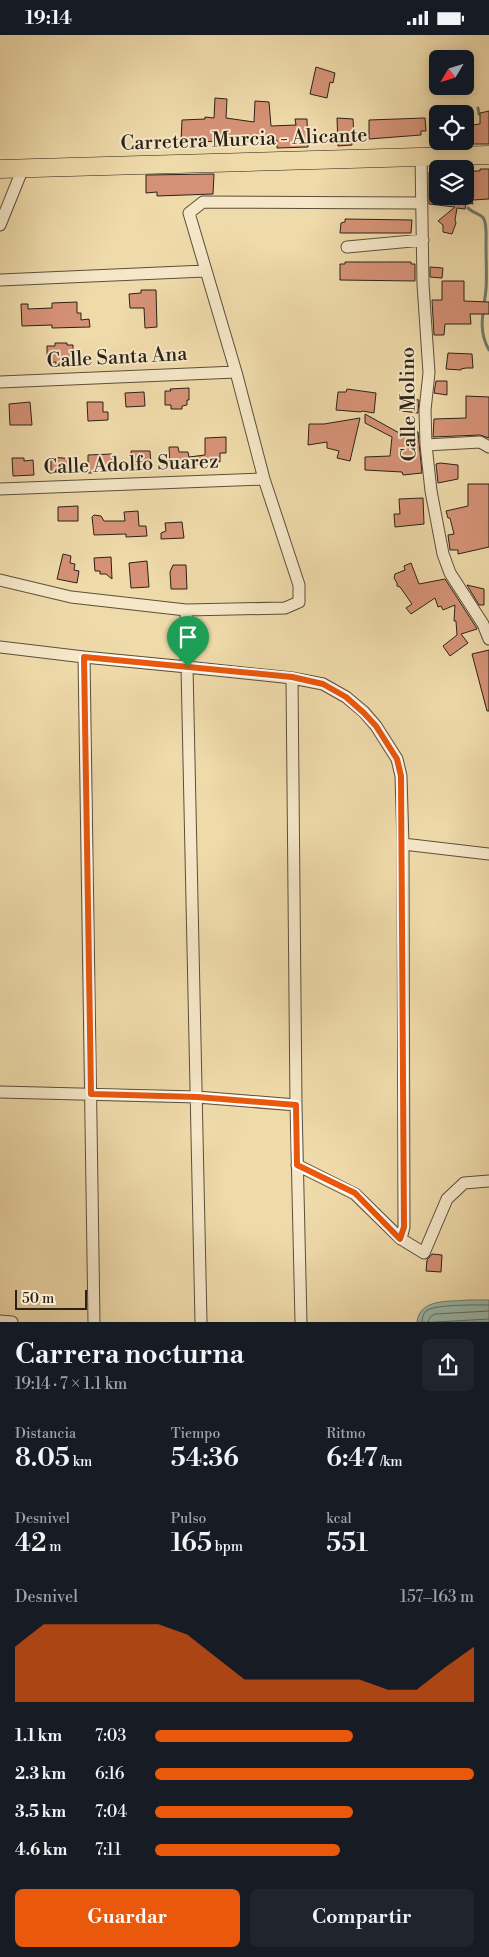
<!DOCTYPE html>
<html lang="es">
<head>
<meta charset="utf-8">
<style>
  body { margin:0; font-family:"Libre Bodoni",serif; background:#20242c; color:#f1f3f6; height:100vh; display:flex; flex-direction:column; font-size:19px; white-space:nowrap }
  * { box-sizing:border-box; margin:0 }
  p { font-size:16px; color:#9ea1a6 }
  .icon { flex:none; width:28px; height:28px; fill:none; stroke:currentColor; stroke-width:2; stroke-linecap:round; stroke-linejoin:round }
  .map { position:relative; height:1287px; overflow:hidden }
  .panel { display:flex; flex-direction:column; background:#171b24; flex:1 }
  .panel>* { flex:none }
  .needle { width:32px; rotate:232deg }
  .controls { position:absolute; left:429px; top:15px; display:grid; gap:10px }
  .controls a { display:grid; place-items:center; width:45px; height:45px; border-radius:8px; background:#171b24; box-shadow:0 2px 12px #0003; font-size:25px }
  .scale { position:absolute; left:15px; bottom:12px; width:72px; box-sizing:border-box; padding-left:5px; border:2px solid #2b2117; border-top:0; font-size:14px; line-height:18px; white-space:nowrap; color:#2b2117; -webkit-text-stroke:4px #f5e7c8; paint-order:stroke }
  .pin { position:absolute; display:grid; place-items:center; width:42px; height:42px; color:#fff; margin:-51px -21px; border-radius:50% 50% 50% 0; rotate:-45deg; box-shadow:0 0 5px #0007 }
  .pin .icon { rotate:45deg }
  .round { display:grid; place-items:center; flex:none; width:52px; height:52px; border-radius:8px; background:#20242c }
  .headline { display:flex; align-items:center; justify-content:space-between; height:85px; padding:0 15px }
  h1 { font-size:28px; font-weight:600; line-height:38px }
  .stats { display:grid; grid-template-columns:repeat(3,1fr); gap:8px; height:85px; padding:5px 15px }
  .stats div { display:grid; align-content:center }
  .stats b { font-size:25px; font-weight:600 }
  .stats small { font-size:14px; font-weight:400 }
  .stats p { font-size:14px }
  .chart { height:140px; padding:10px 15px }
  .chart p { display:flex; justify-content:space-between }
  .chart svg { width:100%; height:90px; margin-top:5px; fill:#ea580c; opacity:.7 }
  .primary-button { display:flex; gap:10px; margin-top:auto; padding:10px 15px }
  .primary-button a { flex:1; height:58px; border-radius:8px; background:#ea580c; color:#fff; font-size:20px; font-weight:600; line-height:58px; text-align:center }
  .primary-button a+a { background:#20242c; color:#f1f3f6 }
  ul { padding:0 15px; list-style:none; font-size:16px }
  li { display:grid; grid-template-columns:80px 60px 1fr; align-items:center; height:38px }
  li i { height:12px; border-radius:6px; background:#ea580c }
  .status { display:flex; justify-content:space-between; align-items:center; height:35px; padding:0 25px; background:#171b24; direction:ltr }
  .status svg { height:14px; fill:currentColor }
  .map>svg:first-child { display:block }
  .water { fill:#9abaae; stroke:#6e7d72 }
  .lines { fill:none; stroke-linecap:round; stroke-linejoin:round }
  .shore { stroke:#626e62; stroke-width:1 }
  .stream { stroke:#6e7d72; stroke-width:3 }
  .building { fill:#d69277; stroke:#2b2117 }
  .minor-casing { stroke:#5c4f3c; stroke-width:13 }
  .highway-casing { stroke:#2b2117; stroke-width:19 }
  .minor { stroke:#f5e7c8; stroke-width:11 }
  .highway { stroke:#efdaaa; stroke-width:18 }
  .route-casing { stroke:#fff; stroke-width:10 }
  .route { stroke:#ea580c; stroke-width:6 }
  .labels { text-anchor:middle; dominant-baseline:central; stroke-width:4; stroke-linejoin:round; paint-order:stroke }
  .street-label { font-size:20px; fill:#2b2117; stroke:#f5e7c8 }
</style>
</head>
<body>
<div class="status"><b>19:14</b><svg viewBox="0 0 49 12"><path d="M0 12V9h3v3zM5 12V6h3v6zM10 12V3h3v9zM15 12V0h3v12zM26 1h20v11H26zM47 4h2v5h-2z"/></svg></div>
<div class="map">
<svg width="489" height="1287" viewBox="0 0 489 1287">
  <rect width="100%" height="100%" fill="#efdaaa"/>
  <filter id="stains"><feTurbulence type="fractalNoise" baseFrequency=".004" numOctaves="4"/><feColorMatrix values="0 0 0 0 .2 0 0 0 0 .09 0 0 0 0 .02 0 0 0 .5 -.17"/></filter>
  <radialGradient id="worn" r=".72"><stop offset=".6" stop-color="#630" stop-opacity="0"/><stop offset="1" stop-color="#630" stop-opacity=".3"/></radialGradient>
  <!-- water -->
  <path class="water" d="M468 1265H489V1287H417C420 1263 449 1267 468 1265Z"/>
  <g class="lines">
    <!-- shore -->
    <path class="shore" d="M422 1287C422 1283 423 1279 426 1276 435 1269 477 1270 489 1270
      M428 1287 430 1282 435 1279 489 1276
      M436 1287 489 1284"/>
    <!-- stream -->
    <path class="stream" d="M478 73 479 79
      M468 173C472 178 481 178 484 184 487 191 486 203 486 211 486 225 487 240 486 254 484 276 477 294 489 315"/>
  </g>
  <!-- building -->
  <path class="building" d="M316 32 335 38 333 48 330 47 327 63 310 59Z
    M215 63 227 64 226 83 254 87 255 66 269 67 271 91 296 90 295 84H307L308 112 277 113V105L181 107 182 85 205 84V82L214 83Z
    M489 76V109H465V94H472V90L480 89V78Z
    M337 83 353 84 354 102H351L352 110 338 111Z
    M425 83 426 96H421V100L369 104V85Z
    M480 134H489V164L472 165 473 169 466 168 465 174 457 173 455 185 456 188 452 199 443 197V190L438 186 455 172 429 169V137H438V161H465V136H480Z
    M214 139 213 159 157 161V157L146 158V140Z
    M345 184 412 185 411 198H340L341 188 345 187Z
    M345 227H411V229H415V246L340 245V229H345Z
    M430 232 443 233 442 243 430 242Z
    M442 246H464V266L489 267V279H470L471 289H445L444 300H434L432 265H442Z
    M141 255H156L157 292 145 293 144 273H130L129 259 141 258Z
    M77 267V278H81V285L89 284 90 292 52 293V290L22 291 21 269H28V274L52 273V268Z
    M55 308H67V310H73V327H67L68 329 56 330V327L47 328V311H55Z
    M448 318 472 319 473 333H466L461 334V335L446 334Z
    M436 346H447V360L434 358Z
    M189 353V365H187V370L182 371V374H171V370H165V356H171L170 354Z
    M347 354 376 358 374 378 362 376 361 377 336 375 338 357H346Z
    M144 357 145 371 126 372 125 358Z
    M466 361 489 362V403L480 400 433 402 434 384 466 383Z
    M403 363 419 365 418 378 402 376Z
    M30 367 32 390H10L9 369Z
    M87 367H103V377H108V385L88 386Z
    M365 379 401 399 402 395 410 396V394L418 397 422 438 403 440 402 437 365 435V422L390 421 392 402 365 388Z
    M360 383 350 426 337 423 339 416 327 413V407L308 410 309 389H324Z
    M226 402V418H220V427L195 429 196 433 170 434 169 412H178L179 417H188L189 422 205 420V403Z
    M131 416H150L151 429 132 430Z
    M112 419 113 437 88 438V420Z
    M51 422 74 424V438H51Z
    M12 423H24V426L33 425 34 440 13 441Z
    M440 428 458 430V444L438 448 436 429Z
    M468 449H489V512L458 519V515H450L448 500 454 499 450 483H448L446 476 468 471Z
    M423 463 424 489 395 492 394 479H400L399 464Z
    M78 471V486H58V472Z
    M138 476 139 491H146L147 501 126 502V499L94 500 92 482 94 480 101 481 104 486H125L124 477Z
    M182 487 184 503 161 504V498L166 496 165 488Z
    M63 519 71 521 70 528 75 529 74 535 79 536 77 548 57 544Z
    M111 522 112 544 106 539H100V536H95L94 523Z
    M147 526 149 552 131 553 129 528Z
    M411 528 419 549 445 544 476 592 477 594 461 599 468 608 450 621 443 611 457 600 456 586H454L455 570 443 575 441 571 438 572 435 563 411 579 406 573 412 569 400 552 397 551V548L394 543 395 539 405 535 404 531Z
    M173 530H186L187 554H171L170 537Z
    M467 550 484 554V570H479Z
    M489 615V676H487L472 619Z
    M432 1219 442 1220 441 1237 426 1236 427 1225Z"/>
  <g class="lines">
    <defs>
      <path id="minor" d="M421 121 423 249 429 338 425 375 426 410 431 456 443 519 450 538 483 589 489 604
        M0 190 23 133
        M347 212 423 205
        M0 245 205 236
        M0 347 236 337
        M426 410 480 407 489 412
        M0 454 264 444
        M0 545 71 562 186 575 285 573 299 567V550L264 444 236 337 189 178 203 167 422 168
        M186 575 187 632 292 643 323 649 346 662 364 677 376 691 397 724 401 741 403 809 489 819
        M0 612 84 622
        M292 643 296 1070 301 1287
        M403 809 404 1192 401 1204 424 1218 447 1164 464 1148 489 1146
        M0 1057 197 1062 296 1070
        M297 1130 355 1159 401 1204
        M0 1286 12 1287
        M94 1287 84 622 187 632 201 1287"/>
      <path id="highway" d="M0 134 489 120"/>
    </defs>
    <!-- minor casing -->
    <use href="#minor" class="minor-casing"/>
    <!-- highway casing -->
    <use href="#highway" class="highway-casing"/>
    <!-- minor -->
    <use href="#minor" class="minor"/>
    <!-- highway -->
    <use href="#highway" class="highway"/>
  </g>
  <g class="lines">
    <defs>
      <path id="route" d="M84 622 292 642 323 649 346 662 364 678 376 691 397 724 401 741 404 1192 400 1204 355 1158 297 1130 296 1070 197 1062 91 1059Z"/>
    </defs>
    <!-- route casing -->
    <use href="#route" class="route-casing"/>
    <!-- route -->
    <use href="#route" class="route"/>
  </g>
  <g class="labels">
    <!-- street labels -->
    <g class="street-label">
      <text transform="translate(244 105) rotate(-2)">Carretera Murcia - Alicante</text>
      <text transform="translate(117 323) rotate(-3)">Calle Santa Ana</text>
      <text transform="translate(409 369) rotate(-91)">Calle Molino</text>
      <text transform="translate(131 430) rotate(-2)">Calle Adolfo Suarez</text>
    </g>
  </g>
  <rect width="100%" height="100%" filter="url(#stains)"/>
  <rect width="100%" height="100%" fill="url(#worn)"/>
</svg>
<div class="controls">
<a><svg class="needle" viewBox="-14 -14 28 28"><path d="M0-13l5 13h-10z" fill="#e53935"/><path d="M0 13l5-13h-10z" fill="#9ea1a6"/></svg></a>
<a><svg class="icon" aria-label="locate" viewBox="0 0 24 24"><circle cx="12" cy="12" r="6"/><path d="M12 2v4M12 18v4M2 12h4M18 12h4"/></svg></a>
<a><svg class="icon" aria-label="layers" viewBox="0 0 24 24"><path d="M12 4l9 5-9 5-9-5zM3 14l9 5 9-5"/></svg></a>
</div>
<div class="scale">50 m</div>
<div class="pin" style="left:188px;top:632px;background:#1e9e55"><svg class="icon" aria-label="arrive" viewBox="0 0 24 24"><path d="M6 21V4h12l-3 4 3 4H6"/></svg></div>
</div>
<section class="panel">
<div class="headline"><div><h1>Carrera nocturna</h1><p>19:14 · 7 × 1.1 km</p></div><a class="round"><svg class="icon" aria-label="share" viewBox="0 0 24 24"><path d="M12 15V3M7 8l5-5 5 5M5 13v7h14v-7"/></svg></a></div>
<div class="stats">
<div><p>Distancia</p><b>8.05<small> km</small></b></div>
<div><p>Tiempo</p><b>54:36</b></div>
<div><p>Ritmo</p><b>6:47<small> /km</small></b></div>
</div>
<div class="stats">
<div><p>Desnivel</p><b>42<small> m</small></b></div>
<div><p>Pulso</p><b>165<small> bpm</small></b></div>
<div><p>kcal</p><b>551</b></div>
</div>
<div class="chart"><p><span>Desnivel</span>157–163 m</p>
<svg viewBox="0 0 160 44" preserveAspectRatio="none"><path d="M0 44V17L10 6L20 6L30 6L40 6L50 6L60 11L70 22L80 33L90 33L100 33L110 33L120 33L130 38L140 38L150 27L160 17V44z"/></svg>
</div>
<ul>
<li><b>1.1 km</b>7:03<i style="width:62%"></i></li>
<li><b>2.3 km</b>6:16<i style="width:100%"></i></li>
<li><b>3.5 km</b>7:04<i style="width:62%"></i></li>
<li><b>4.6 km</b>7:11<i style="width:58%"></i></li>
</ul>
<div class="primary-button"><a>Guardar</a><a>Compartir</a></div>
</section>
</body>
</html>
